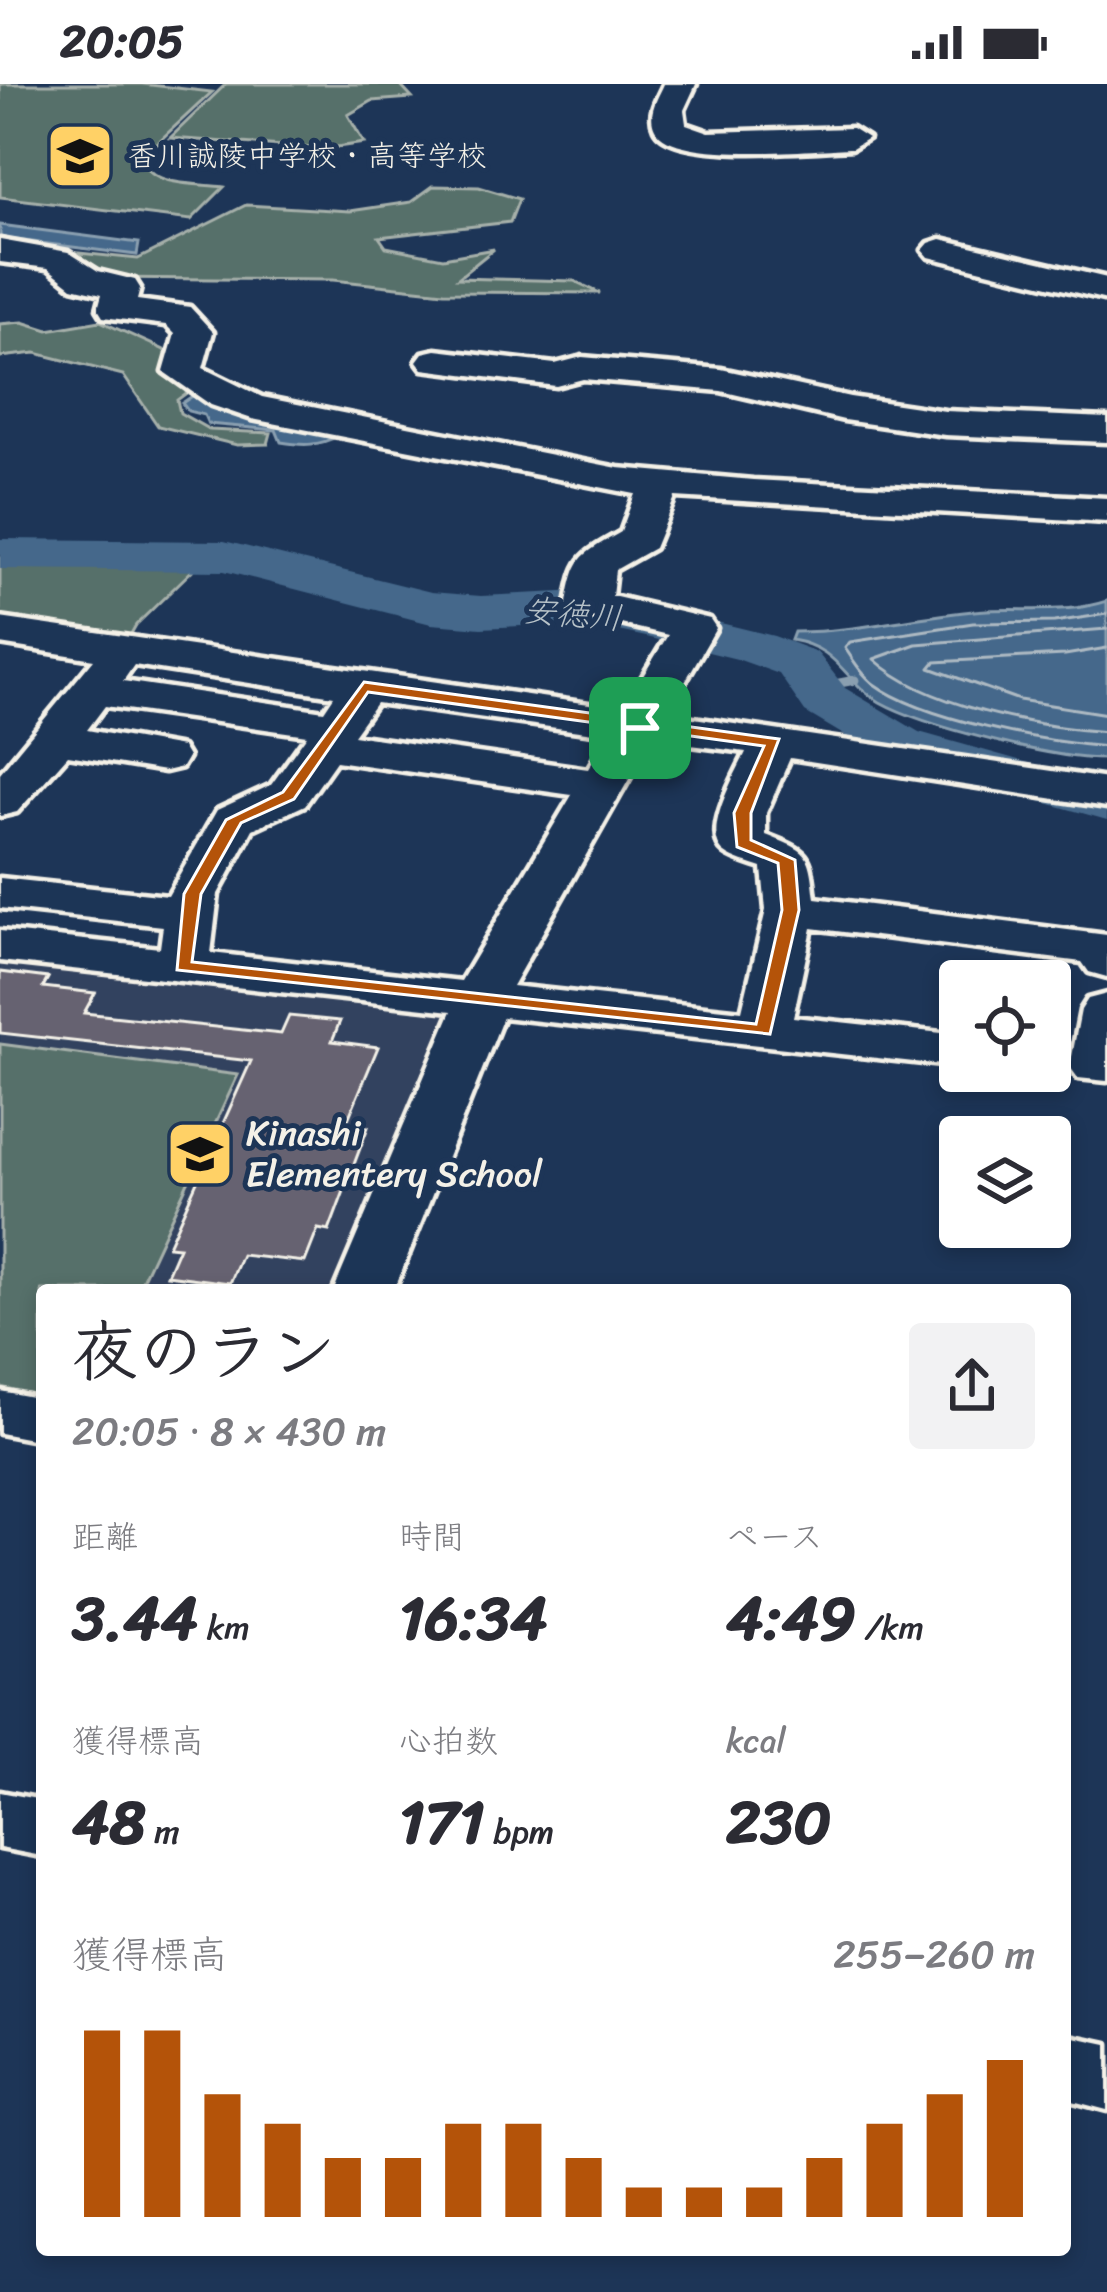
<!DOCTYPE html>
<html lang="ja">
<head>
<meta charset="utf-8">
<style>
  body { margin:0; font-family:Sriracha,"Klee One",sans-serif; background:#f2f2f3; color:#2b2b33; height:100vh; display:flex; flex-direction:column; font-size:45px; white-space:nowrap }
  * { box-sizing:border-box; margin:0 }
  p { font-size:39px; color:#7c7c81 }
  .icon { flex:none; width:66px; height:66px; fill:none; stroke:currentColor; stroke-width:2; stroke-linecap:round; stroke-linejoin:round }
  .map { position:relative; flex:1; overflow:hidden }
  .drawer { position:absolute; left:36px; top:1200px; width:1035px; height:972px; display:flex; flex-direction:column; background:#fff; border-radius:12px; box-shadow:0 6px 18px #0003 }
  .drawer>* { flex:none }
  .fabs { position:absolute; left:939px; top:876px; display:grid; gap:24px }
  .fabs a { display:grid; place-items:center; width:132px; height:132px; border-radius:12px; background:#fff; box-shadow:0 6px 18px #0003; font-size:60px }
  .pin { position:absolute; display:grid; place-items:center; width:102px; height:102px; color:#fff; margin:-51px; border-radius:24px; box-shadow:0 6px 18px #0006 }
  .round { display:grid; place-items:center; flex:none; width:126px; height:126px; border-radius:12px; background:#f2f2f3 }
  .summary { display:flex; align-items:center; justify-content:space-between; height:204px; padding:0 36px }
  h1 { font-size:66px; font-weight:800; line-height:90px }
  .figures { display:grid; grid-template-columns:repeat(3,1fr); gap:18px; height:204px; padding:12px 36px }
  .figures div { display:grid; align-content:center }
  .figures b { font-size:60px; font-weight:800 }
  .figures small { font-size:33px; font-weight:400 }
  .figures p { font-size:33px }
  .chart { height:336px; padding:24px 36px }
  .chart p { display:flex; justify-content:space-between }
  .chart svg { width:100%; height:216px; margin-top:12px; stroke:#b45309; stroke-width:6 }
  .status { display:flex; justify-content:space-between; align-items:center; height:84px; padding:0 60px; background:#fff; direction:ltr }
  .status svg { height:33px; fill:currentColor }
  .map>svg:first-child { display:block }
  .built { fill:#33425f }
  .green { fill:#576f6b; stroke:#a6b0aa; stroke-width:3 }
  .water { fill:#44688b; stroke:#8a9fb0; stroke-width:3 }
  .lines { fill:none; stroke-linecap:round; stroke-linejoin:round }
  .shore { stroke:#aebac3; stroke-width:3 }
  .stream { stroke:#8a9fb0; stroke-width:9 }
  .river { fill:#44688b; fill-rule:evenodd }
  .building { fill:#666271; stroke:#f4f1e8; stroke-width:3 }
  .minor-casing { stroke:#f4f1e8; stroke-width:9 }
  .minor { fill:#1d3557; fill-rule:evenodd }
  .route { fill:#b45309; stroke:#fff; stroke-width:3; fill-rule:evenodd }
  .labels { text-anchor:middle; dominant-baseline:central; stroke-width:10; stroke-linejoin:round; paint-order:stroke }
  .far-poi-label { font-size:30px; fill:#f4f1e8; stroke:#1d3557; text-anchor:start }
  .far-water-label { font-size:33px; font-style:italic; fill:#b6c1c7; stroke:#1d3557 }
  .poi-label { font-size:36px; fill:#f4f1e8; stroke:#1d3557; text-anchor:start }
</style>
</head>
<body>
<div class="status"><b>20:05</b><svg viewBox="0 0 49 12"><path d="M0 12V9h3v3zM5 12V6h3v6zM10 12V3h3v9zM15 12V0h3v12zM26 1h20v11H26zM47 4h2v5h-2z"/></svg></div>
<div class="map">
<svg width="1107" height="2208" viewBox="0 0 1107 2208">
  <rect width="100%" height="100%" fill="#1d3557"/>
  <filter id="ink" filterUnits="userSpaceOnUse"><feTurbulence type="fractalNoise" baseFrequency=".00833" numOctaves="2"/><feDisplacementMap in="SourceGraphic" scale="24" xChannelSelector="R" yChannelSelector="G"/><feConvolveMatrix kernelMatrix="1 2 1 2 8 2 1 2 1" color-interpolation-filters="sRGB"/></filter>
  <g filter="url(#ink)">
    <!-- built -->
    <path class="built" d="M0 871 447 924 461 935 340 1206H42V1322L0 1314Z"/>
    <!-- green -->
    <path class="green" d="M0 0H142L212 8 141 74C151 104 197 99 224 103L191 136 0 113Z
      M226 0H399L412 14 372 17 348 31 364 59 324 65 170 54Z
      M433 102 479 103 519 115 510 138 379 153 386 163 443 174 494 165 458 194 574 197 600 209 444 208 333 196 101 194 0 161 138 175 246 121 350 127 411 118Z
      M100 237 164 266 180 291 196 302 177 316 180 329 210 346 271 349 268 360 237 361 158 342 123 291 36 269 0 273V240L23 238 48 246Z
      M0 473 204 475 136 541 127 557 0 542Z
      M0 960 238 991 139 1203 142 1206H42V1312L0 1303Z"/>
    <!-- water -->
    <path class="water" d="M0 141 139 159 137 171 0 154Z
      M197 309 340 351C319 362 304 362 281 358L276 346 208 340 204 331 188 327 182 319Z
      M1107 517V675C1057 676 923 642 880 618 842 596 840 564 791 556L794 548C859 548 922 530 987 526 1028 524 1068 530 1107 517Z"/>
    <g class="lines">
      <!-- shore -->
      <path class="shore" d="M1107 530 1054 538 973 539 850 558 845 564C853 576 862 591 874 600 923 636 1046 658 1107 663
        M1107 545 916 560 874 575C926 623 1038 643 1107 648
        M1107 564 1065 571 935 578 930 584 1019 616 1107 630"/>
      <!-- stream -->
      <path class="stream" d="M814 604 855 596"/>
      <!-- river -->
      <path class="river" d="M0 455 224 457 431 508 481 512 581 507 651 522 774 552 817 568 845 604 919 648 1107 701V736L879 672 805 628 779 590 737 575 651 554 581 539 481 544 431 540 224 487 0 485Z"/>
    </g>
    <!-- building -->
    <path class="building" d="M0 888 48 894 43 903 95 909 84 929 281 950 289 932 340 937 332 957 378 963 346 1040 368 1043 329 1147 318 1145 305 1178 242 1171 230 1199 167 1191 179 1163 168 1162 251 977 0 949Z"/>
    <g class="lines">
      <defs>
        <path id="minor" d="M664 0H696L684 26 686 40 709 48 852 44 868 54 852 64C817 65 671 80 655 45 647 29 658 14 664 0Z
          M941 155 1107 194V216L929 173 923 166 929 159Z
          M0 156 68 168 98 187 135 196 140 204 137 216 190 223 213 248 203 284 262 313 618 384 753 396 1107 414V438L675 413 654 464 615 486 612 512 710 535 716 544 666 630 1107 695V723L790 674 766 729V751C810 768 810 768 815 814L1107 851V893L1089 888 1082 878 812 844 793 933 960 951V983L503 933 394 1206H334L452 927 0 877V847L160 864 163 842 0 824V794L168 812 217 726 271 701 307 651 105 622 87 646 182 663 188 673 182 683 165 687 68 671 17 728 0 732V689L94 575 0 560V534L623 625 668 551 574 529 567 520C575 472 579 472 621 448L635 410 252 335 211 321 164 288 175 250 166 241 103 233 98 225 102 210 72 203 48 184 0 178ZM134 581 334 612 324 627 123 597ZM376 619 608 651 588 685 353 651ZM651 656 746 668C736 690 700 750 725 769 734 776 751 780 762 784L766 826 742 927 512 902ZM336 677 572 711 461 897 211 869 218 810 253 745 305 721Z
          M436 266 555 280 582 273 721 285 850 313 945 327 1107 334V358L945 351 844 336 721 307 583 295 556 302 423 285 417 277 423 269Z
          M1107 910V997L1078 994 1070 983 1081 926 1088 915Z
          M0 1307 42 1315V1357L0 1349Z
          M0 1708 42 1716V1772L0 1764Z
          M1065 1951 1107 1960V2026L1065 2015Z"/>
      </defs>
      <!-- minor casing -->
      <use href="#minor" class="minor-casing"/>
      <!-- minor -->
      <use href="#minor" class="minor"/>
    </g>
  </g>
  <!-- route -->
  <path class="route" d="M364 598 779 655 751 729V756L795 776 799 826 770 950 177 886 184 810 226 736 283 708ZM368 608 764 662 734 729 737 763 778 779 782 826 756 940 192 878 201 810 241 739 294 715Z"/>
  <!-- icons -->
  <defs>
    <symbol id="school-square" viewBox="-11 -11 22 22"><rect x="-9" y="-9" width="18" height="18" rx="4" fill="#ffd166" stroke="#1d3557"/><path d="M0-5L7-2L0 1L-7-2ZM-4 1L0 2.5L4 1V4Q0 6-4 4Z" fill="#111"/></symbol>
  </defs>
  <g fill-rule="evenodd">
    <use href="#school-square" x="42" y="34" width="76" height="76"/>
    <use href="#school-square" x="162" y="1032" width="76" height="76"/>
  </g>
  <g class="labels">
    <!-- far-poi labels -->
    <g class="far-poi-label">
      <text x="127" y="72">香川誠陵中学校・高等学校</text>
    </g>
    <!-- far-water labels -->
    <g class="far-water-label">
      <text transform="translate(573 530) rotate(5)">安徳川</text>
    </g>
    <!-- poi labels -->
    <g class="poi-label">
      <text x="246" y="1049">Kinashi<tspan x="246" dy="41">Elementery School</tspan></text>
    </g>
  </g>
</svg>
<div class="fabs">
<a><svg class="icon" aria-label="locate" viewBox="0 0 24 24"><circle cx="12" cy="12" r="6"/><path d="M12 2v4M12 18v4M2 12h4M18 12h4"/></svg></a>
<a><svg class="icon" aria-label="layers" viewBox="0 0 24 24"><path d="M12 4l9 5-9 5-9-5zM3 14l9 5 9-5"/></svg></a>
</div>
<div class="pin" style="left:640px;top:644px;background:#1e9e55"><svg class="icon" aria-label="arrive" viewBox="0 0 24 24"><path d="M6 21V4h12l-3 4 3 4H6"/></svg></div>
<section class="drawer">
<div class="summary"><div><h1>夜のラン</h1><p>20:05 · 8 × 430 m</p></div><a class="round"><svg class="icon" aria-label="share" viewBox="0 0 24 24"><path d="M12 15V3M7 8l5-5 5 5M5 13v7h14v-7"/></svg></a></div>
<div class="figures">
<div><p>距離</p><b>3.44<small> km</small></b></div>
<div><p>時間</p><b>16:34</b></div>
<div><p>ペース</p><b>4:49<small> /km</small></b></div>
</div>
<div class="figures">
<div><p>獲得標高</p><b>48<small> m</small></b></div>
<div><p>心拍数</p><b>171<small> bpm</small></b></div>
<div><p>kcal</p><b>230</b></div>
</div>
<div class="chart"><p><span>獲得標高</span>255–260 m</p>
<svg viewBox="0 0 160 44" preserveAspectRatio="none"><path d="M5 44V6M15 44V6M25 44V19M35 44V25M45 44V32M55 44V32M65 44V25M75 44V25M85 44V32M95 44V38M105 44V38M115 44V38M125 44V32M135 44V25M145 44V19M155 44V12"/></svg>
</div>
</section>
</div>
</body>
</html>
